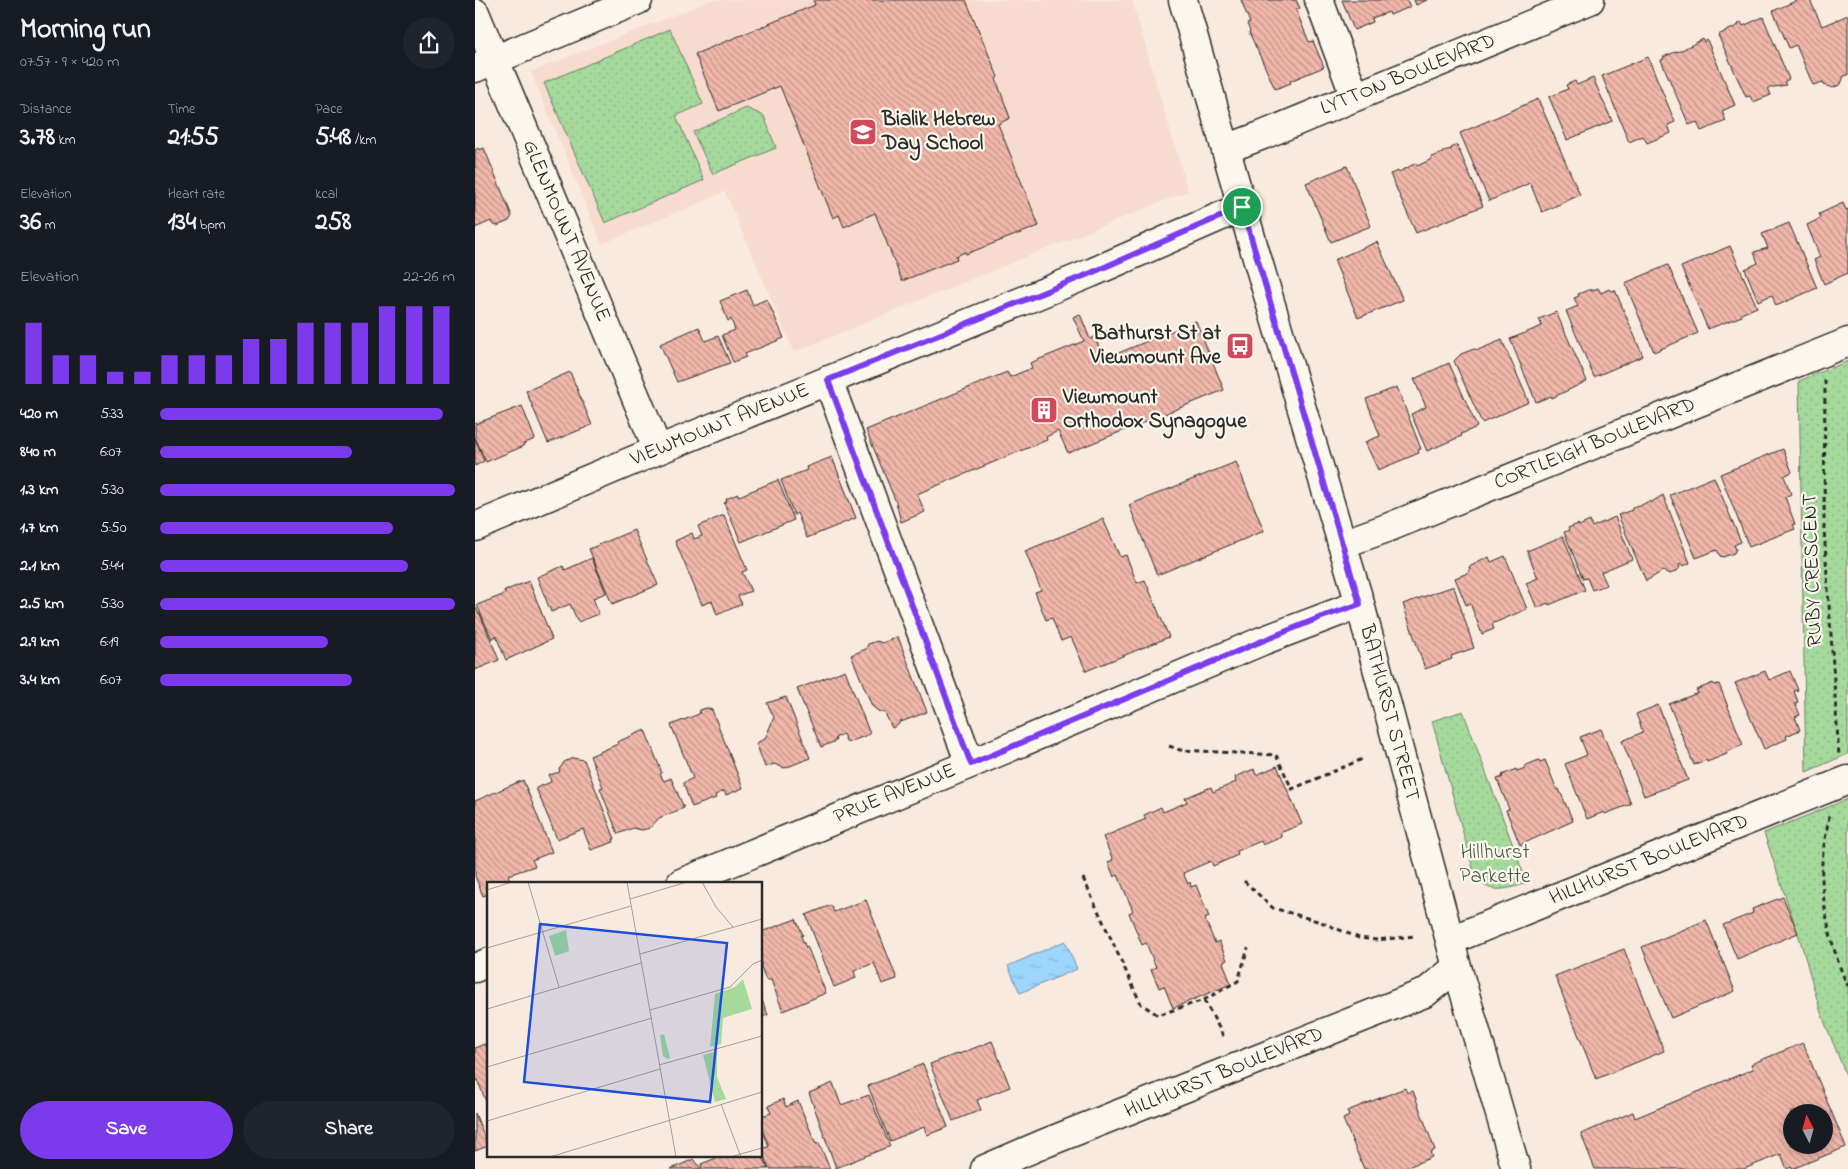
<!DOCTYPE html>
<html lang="en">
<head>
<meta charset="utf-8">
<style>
  body { margin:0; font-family:"Indie Flower",sans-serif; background:#20242c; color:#f1f3f6; height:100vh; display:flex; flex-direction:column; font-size:19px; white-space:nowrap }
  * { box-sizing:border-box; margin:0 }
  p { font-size:16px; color:#9ea1a6 }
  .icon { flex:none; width:28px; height:28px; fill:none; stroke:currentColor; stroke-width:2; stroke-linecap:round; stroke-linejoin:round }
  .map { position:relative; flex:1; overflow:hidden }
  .side { display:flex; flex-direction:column; background:#171b24; width:475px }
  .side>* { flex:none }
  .needle { width:32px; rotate:354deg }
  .tools { position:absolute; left:1308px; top:1104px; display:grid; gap:10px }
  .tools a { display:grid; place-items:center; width:50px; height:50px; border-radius:50%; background:#171b24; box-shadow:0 2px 8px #0003; font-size:25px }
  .pin { position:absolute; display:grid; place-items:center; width:42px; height:42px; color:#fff; margin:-21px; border:2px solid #fff; border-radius:50%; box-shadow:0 1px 5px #0007 }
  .round { display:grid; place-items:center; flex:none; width:52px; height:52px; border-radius:26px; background:#20242c }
  .summary { display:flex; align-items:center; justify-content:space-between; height:85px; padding:0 20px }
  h1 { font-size:28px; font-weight:700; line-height:38px }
  .metrics { display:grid; grid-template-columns:repeat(3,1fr); gap:8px; height:85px; padding:5px 20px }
  .metrics div { display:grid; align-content:center }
  .metrics b { font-size:25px; font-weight:700 }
  .metrics small { font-size:14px; font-weight:400 }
  .metrics p { font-size:14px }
  .chart { height:140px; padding:10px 20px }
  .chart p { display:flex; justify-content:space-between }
  .chart svg { width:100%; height:90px; margin-top:5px; stroke:#7c3aed; stroke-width:6 }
  .action { display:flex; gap:10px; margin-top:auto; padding:10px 20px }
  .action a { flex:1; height:58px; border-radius:30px; background:#7c3aed; color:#fff; font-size:20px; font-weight:700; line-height:58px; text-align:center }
  .action a+a { background:#20242c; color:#f1f3f6 }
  ul { padding:0 20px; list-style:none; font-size:16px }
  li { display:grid; grid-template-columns:80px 60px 1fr; align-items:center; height:38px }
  li i { height:12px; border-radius:6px; background:#7c3aed }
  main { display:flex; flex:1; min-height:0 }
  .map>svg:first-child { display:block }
  .built { fill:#f7dbcf }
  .green { fill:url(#green-dots); stroke:#688264 }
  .water { fill:url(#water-ripples); stroke:#6f91a8 }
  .building { fill:url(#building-back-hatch); stroke:#2b2b2b; fill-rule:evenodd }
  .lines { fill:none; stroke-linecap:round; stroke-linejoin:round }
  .minor-casing { stroke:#2b2b2b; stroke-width:31 }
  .major-casing { stroke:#2b2b2b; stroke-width:31 }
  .path { stroke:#2b2b2b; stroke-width:3; stroke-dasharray:5 4; stroke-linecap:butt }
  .minor { stroke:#fbf7ec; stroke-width:28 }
  .major { stroke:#fbf7ec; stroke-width:28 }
  .route-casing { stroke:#fff; stroke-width:10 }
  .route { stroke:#7c3aed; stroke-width:6 }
  .labels { text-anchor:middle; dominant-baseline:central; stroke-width:4.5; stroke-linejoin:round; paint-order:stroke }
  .street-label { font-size:21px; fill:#2b2b2b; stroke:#fbf7ec }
  .poi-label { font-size:21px; font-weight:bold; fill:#2b2b2b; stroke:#fbf7ec; text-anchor:start }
  .park-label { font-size:21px; fill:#4a5747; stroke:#fbf7ec }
  .inset-road { fill:none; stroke:#a79e97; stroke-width:1 }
  .view { fill:#1d4ed8; fill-opacity:0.15; stroke:#1d4ed8; stroke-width:2.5 }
  .inset-edge { fill:none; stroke:#2b2b2b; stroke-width:2.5 }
</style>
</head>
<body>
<main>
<section class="side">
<div class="summary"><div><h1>Morning run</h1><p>07:57 · 9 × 420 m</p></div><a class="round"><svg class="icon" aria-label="share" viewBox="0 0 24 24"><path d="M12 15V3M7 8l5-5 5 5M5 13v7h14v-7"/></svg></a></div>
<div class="metrics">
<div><p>Distance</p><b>3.78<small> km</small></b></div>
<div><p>Time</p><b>21:55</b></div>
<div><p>Pace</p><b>5:48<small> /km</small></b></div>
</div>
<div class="metrics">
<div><p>Elevation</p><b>36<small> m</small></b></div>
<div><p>Heart rate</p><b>134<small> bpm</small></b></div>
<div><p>kcal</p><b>258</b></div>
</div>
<div class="chart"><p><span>Elevation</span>22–26 m</p>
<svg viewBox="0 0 160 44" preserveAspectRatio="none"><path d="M5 44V14M15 44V30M25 44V30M35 44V38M45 44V38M55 44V30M65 44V30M75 44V30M85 44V22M95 44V22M105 44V14M115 44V14M125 44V14M135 44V6M145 44V6M155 44V6"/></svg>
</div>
<ul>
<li><b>420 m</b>5:33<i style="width:96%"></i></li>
<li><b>840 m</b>6:07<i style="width:65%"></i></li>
<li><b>1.3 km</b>5:30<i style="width:100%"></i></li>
<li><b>1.7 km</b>5:50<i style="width:79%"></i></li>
<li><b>2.1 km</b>5:44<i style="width:84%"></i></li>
<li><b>2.5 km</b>5:30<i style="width:100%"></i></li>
<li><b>2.9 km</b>6:19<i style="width:57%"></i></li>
<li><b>3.4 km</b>6:07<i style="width:65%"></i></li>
</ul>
<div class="action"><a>Save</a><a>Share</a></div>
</section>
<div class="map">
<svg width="1373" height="1169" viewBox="0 0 1373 1169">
  <defs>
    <pattern id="green-dots" width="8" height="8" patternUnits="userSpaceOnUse" patternTransform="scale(1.25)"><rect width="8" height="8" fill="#a5da9c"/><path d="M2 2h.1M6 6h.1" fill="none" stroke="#8ebb87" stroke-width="1.8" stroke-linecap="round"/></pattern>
    <pattern id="water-ripples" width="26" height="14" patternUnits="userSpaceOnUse" patternTransform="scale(1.25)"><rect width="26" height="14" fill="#9dd5fc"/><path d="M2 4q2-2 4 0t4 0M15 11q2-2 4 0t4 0" fill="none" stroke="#87b7d8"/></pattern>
    <pattern id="building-back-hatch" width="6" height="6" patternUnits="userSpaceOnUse" patternTransform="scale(1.25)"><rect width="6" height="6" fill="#f1b7aa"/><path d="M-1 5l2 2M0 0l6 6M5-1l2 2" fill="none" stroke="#c3958b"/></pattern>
  </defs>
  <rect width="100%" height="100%" fill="#f9eadf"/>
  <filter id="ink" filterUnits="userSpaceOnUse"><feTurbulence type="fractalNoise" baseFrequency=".02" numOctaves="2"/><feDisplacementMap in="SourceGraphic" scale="10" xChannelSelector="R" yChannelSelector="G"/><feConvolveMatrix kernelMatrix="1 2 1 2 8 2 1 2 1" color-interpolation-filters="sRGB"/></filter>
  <g filter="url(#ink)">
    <!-- built -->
    <path class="built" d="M237 0H657L713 191 319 352 250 192 127 244 56 72Z"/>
    <!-- green -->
    <path class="green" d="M195 29 228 104 201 116 229 180 130 223 69 83Z
      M271 108 289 116 301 148 238 174 218 132Z
      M1373 361V754L1331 772 1324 381Z
      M988 711 1052 883C1031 890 1009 896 999 872L957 721Z
      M1373 799V1080L1346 1013 1326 943 1289 833Z"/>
    <!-- water -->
    <path class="water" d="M590 941 602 969 545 993 533 966Z"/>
    <!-- building -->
    <path class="building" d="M338 0H491L523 77 521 79 535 118 523 124 564 226 491 254 490 252 481 256 482 259 427 281 400 213 369 227 364 215 358 218 305 86 244 111 220 54 340 5Z
      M766 0H821L825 8 821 10 834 42 838 41 849 67 815 81 816 83 800 89 774 32 775 31 772 24 775 23Z
      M867 0H932L935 7 915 15 914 12 897 18 898 22 879 30Z
      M939 0H952L941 5Z
      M1323 0H1335L1347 26 1373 15V75L1369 76 1366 84 1358 88 1349 85 1348 82 1338 85 1321 45 1314 48 1298 11Z
      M1288 17 1314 79 1309 82 1311 85 1293 88 1296 95 1278 102 1275 96 1271 97 1243 35 1264 25 1263 24 1266 22 1268 26Z
      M1228 39 1229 42 1232 40 1260 105 1247 111 1251 121 1226 131 1222 122 1214 125 1186 60 1189 59 1188 57 1203 51V52Z
      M1173 57 1200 122 1193 125 1196 133 1172 143 1168 136 1154 142 1127 76Z
      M1118 78 1137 121 1092 140 1074 97 1093 89 1091 85 1100 81 1102 85Z
      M1063 99 1105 195 1067 212 1055 183 1014 201 985 133Z
      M982 145 1008 206 941 233 915 174 924 171V172L941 163 942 166 957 159 956 157 968 153V151L977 149 976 148Z
      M3 148 4 150 9 148 37 216 34 221 22 226 17 224 16 221 0 228V150Z
      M872 166 896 226 856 242 831 183Z
      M1368 203 1371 210 1373 209V273L1349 284 1339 260 1345 257 1332 225 1346 218 1344 214Z
      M1314 223 1342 288 1301 306 1297 295 1283 301 1270 269 1283 263 1279 252 1293 248 1287 234Z
      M902 242 928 300 883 318 859 260Z
      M1255 246 1282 307 1266 314 1267 316 1233 329 1206 267Z
      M1193 265 1223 333 1179 352 1150 283Z
      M1123 288 1126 293 1134 289 1137 291 1140 290 1168 356 1119 377 1091 311 1103 306 1099 298 1104 296 1103 294 1116 289V291Z
      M272 290 278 305 292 299 309 338 270 354 271 357 258 362 247 335 260 330 256 319 253 321 245 301Z
      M1081 312 1112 381 1077 398 1076 396 1061 402 1035 339 1067 326 1064 319Z
      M605 314 615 339 634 330 636 335 621 340 629 359 721 321 749 390 593 453 583 431 571 437 572 440 442 494 450 512 426 522 421 502 391 430 532 372 535 377 557 368 555 363 609 341 598 317Z
      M224 327 230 341 243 336 255 363 202 382 185 344Z
      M1027 340 1054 402 1007 423 979 361 986 354 999 349 1003 350Z
      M974 363 1002 427 986 434 987 436 952 451 936 414 951 407 939 379Z
      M95 372 117 425 73 443 51 391Z
      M922 387 946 449 943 450 944 453 903 470 890 442 905 436 891 399Z
      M47 406 60 439 48 444 49 446 11 462 0 437V424Z
      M0 438 9 461 0 466Z
      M1308 449 1317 472 1309 476 1316 494 1310 497 1320 524 1318 525 1320 529 1274 547 1245 474Z
      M357 457 381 518 332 538 322 513 319 515 306 480 332 470 331 467Z
      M761 462 789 531 682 575 654 505Z
      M1239 477 1266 542 1259 545 1261 549 1259 553 1248 557 1245 556 1242 550 1221 558 1195 495Z
      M303 480 319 520 266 542 249 503 252 501 251 499 263 494 264 496Z
      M1188 495 1215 563 1208 566 1207 564 1204 565 1205 567 1202 571 1195 574 1188 571 1171 581 1143 515 1157 510V508L1162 505 1163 507 1174 501 1175 503Z
      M249 515 272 570 267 572 276 591 263 596 267 604 242 615 237 601 227 605 200 541 217 533 219 539 227 536 223 526Z
      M1140 517 1157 559 1126 572 1132 585 1117 590 1112 578 1108 579 1089 532 1094 530 1093 528 1103 524 1104 526 1115 521 1117 527Z
      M628 519 645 557 651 555 662 583 670 580 694 637 611 671 596 637 586 641 577 618 571 620 560 592 566 590 550 551Z
      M159 530 183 585 137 604 114 549Z
      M1088 536 1110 590 1074 605 1073 603 1062 608 1051 583 1063 578 1052 551Z
      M1030 556 1052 609 1017 624 1019 629 1007 634 995 603 991 605 980 578 993 573 995 570 994 567 1014 557 1016 562Z
      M117 558 131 593 118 598 124 614 103 622 95 604 76 612 62 577 88 566 90 570Z
      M54 581 77 639 31 660 21 636 17 639 2 605 30 594 29 591Z
      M976 587H979L999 648 976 656 977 659 950 669 928 604Z
      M1 608 4 614H5L24 660 0 670V609Z
      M423 637 452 712 426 722V720L423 725 417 728 410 713 403 711 397 706 376 655 391 649 393 644 402 641 407 643Z
      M370 670 395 734 372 743 368 734 360 738 361 741 346 747 322 689Z
      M1290 671 1294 680 1315 671 1323 690 1319 691 1323 702 1320 703 1325 715 1320 717 1325 730 1311 736 1312 739 1289 749 1260 683Z
      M1238 683 1239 685 1244 684 1268 745 1251 752 1252 754 1232 762 1231 760 1219 765 1194 704 1223 693 1221 690Z
      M311 697 335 758 310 768 299 764 290 767 281 743 290 739 299 717 292 703Z
      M1183 705 1213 780 1169 796 1147 741 1168 732 1161 714Z
      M231 708 237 710 268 788 251 795 249 791 240 795 241 798 217 807 208 783 218 778 196 725 224 714 225 710Z
      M1126 729 1156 804 1130 814 1129 812 1112 819 1090 764 1112 755 1105 737Z
      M170 730 187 773 185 774 189 781 196 778 209 808 184 818 175 828 167 830 158 828 143 834 125 788 128 787 115 756 143 744 142 742Z
      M98 758 109 760 140 839H138L139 842 116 850 108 829 82 839 61 788 76 782 74 775 85 772 84 769 86 767 89 762Z
      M1064 760 1065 762 1070 760 1082 790 1084 789 1098 821 1045 845 1031 810 1034 809 1022 779 1028 777 1027 775 1041 769 1042 771 1050 768 1049 766Z
      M802 766 827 824 805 833 807 837 788 845 786 841 762 851 763 855 738 866 736 861 708 873 713 884 715 882 716 887 721 885 734 917 730 919 740 943 744 941 752 960 748 962 756 984 698 1008 689 986 684 988 676 969 681 967 671 943 667 945 654 913 658 911 643 875 639 877 633 862 638 860 628 837 671 819 669 815 686 807 688 812 712 802 710 798 736 787 738 792 761 782 760 777 779 769 781 775Z
      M48 780 77 852 57 860 60 866 33 875 36 883H14V894L8 896 0 876V801Z
      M1308 897 1323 933 1262 959 1248 925 1278 913 1277 909Z
      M391 900 422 979 407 984 399 963 379 971 381 978 359 987 331 915 356 905 359 912Z
      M321 919 328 935 326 936 331 948 332 946 351 993 308 1011 296 980H291L286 967V932Z
      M1231 920 1260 991 1196 1018 1167 947Z
      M1149 949 1189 1051 1121 1079 1080 976Z
      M286 998 293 1015 286 1017Z
      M517 1041 535 1087 502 1100 506 1110 478 1121 455 1064 484 1053V1054Z
      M1328 1043 1371 1147 1317 1169 1316 1167 1312 1169 1306 1154 1269 1169H1120L1106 1134 1158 1112 1160 1118 1278 1069 1276 1064ZM1316 1112H1349V1145H1316Z
      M9 1044 10 1046 14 1045V1109L0 1074V1048Z
      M448 1064 473 1127 452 1135 449 1127 415 1141 393 1086Z
      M358 1083 366 1105 394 1095 415 1146 361 1168 334 1093Z
      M930 1088 932 1093 938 1091 960 1150 955 1152 957 1157 928 1169H889L868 1119 874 1116 872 1111Z
      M308 1099 311 1107 323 1101 341 1144 344 1143 355 1169H294L286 1150 294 1146 286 1127V1116L296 1113 293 1106Z
      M0 1113 13 1146 0 1151Z
      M286 1153 293 1169H227L226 1164 249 1155H286Z
      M219 1159 226 1169H196Z"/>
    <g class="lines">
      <defs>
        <path id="minor" d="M844 0 880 97
          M0 13 183 450
          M0 68 163 0
          M751 149 788 135 1115 0
          M353 380 495 764
          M0 527 183 450 616 273 767 207
          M867 544 912 528 1373 342
          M206 883 495 764 787 641 885 604
          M976 940 1373 780
          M0 968 14 962
          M510 1169 568 1144 942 996 950 993 982 967"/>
        <path id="major" d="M708 0 779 248 885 604 982 967 1041 1169"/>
      </defs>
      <!-- minor casing -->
      <use href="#minor" class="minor-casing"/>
      <!-- major casing -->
      <use href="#major" class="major-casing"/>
      <!-- path -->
      <path class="path" d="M1350 380 1349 529 1364 756
        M694 746 705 750 801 755 817 789 890 758
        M1354 816C1352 831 1348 847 1347 862 1345 898 1357 954 1373 986
        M608 878 666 1004 683 1015 729 1000 763 981 773 948
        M769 881 798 908 846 922 884 938 902 940 940 936
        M729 1000 750 1039"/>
      <!-- minor -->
      <use href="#minor" class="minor"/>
      <!-- major -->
      <use href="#major" class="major"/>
    </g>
  </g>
  <g class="lines" filter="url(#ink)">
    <defs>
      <path id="route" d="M767 207 885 604 844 618 787 641 496 764 353 380 616 273Z"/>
    </defs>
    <!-- route casing -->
    <use href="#route" class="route-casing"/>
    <!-- route -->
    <use href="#route" class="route"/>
  </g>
  <!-- icons -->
  <defs>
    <symbol id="school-square" viewBox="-11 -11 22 22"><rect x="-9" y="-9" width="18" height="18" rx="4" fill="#d1495b" stroke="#fbf7ec"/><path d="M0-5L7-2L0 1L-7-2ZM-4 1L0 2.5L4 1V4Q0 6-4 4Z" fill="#fff"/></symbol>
    <symbol id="bus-square" viewBox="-11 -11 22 22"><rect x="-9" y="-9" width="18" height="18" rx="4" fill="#d1495b" stroke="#fbf7ec"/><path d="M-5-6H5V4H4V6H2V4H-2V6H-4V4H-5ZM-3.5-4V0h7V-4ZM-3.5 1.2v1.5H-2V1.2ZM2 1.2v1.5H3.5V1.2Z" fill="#fff"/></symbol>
    <symbol id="building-square" viewBox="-11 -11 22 22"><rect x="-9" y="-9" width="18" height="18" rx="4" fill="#d1495b" stroke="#fbf7ec"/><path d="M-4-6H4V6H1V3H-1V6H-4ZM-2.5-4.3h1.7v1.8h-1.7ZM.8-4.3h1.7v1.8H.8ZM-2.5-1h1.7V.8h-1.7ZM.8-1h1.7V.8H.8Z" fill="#fff"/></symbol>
  </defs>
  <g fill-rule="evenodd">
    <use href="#school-square" x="372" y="116" width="32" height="32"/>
    <use href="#bus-square" x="749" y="330" width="32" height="32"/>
    <use href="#building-square" x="553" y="394" width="32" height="32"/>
  </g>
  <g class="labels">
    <!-- street labels -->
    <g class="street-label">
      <text transform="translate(933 75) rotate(-22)">LYTTON BOULEVARD</text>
      <text transform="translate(91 231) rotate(67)">GLENMOUNT AVENUE</text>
      <text transform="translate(245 425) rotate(-22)">VIEWMOUNT AVENUE</text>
      <text transform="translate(1120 444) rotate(-22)">CORTLEIGH BOULEVARD</text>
      <text transform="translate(1338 570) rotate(-92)">RUBY CRESCENT</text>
      <text transform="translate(914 713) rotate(75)">BATHURST STREET</text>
      <text transform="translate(420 794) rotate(-22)">PRUE AVENUE</text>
      <text transform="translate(1174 860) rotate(-22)">HILLHURST BOULEVARD</text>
      <text transform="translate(749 1073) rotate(-22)">HILLHURST BOULEVARD</text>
    </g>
    <!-- poi labels -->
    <g class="poi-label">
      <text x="407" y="120">Bialik Hebrew<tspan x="407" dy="24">Day School</tspan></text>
      <text x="746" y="334" text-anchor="end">Bathurst St at<tspan x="746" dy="24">Viewmount Ave</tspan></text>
      <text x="588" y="398">Viewmount<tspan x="588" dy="24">Orthodox Synagogue</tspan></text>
    </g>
    <!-- park labels -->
    <g class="park-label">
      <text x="1020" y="853">Hillhurst<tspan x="1020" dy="24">Parkette</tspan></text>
    </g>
  </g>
  <!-- overview -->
  <g transform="translate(12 882)">
    <rect width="275" height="275" fill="#f9eadf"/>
    <path d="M79 48 82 69 68 74 62 54ZM256 97 265 127 236 136 234 162 223 165 228 112 248 105ZM177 152 183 176 180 177 176 174 173 153ZM230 169V195L239 217 228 220 216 173Z" fill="#a5da9c"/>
    <path class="inset-road" d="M41 0 72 105M140 0 189 275M215 0 229 25 246 45M0 8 25 0M143 17 200 0M0 66 144 24M153 72 275 37M0 127 154 81M163 128 243 105 266 82 275 78M172 183 275 154M0 185 165 136M234 222 254 275M0 239 173 187M63 275 275 210M243 275 275 266"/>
    <path class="view" d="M53 42 240 61 223 220 37 200Z"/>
    <rect width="275" height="275" class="inset-edge"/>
  </g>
</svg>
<div class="tools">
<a><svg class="needle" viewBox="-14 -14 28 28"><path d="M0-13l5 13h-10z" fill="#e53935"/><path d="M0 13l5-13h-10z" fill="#9ea1a6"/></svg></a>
</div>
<div class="pin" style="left:767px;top:207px;background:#1e9e55"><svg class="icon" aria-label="arrive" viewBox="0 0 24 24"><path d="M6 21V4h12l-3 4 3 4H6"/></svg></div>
</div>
</main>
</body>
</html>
